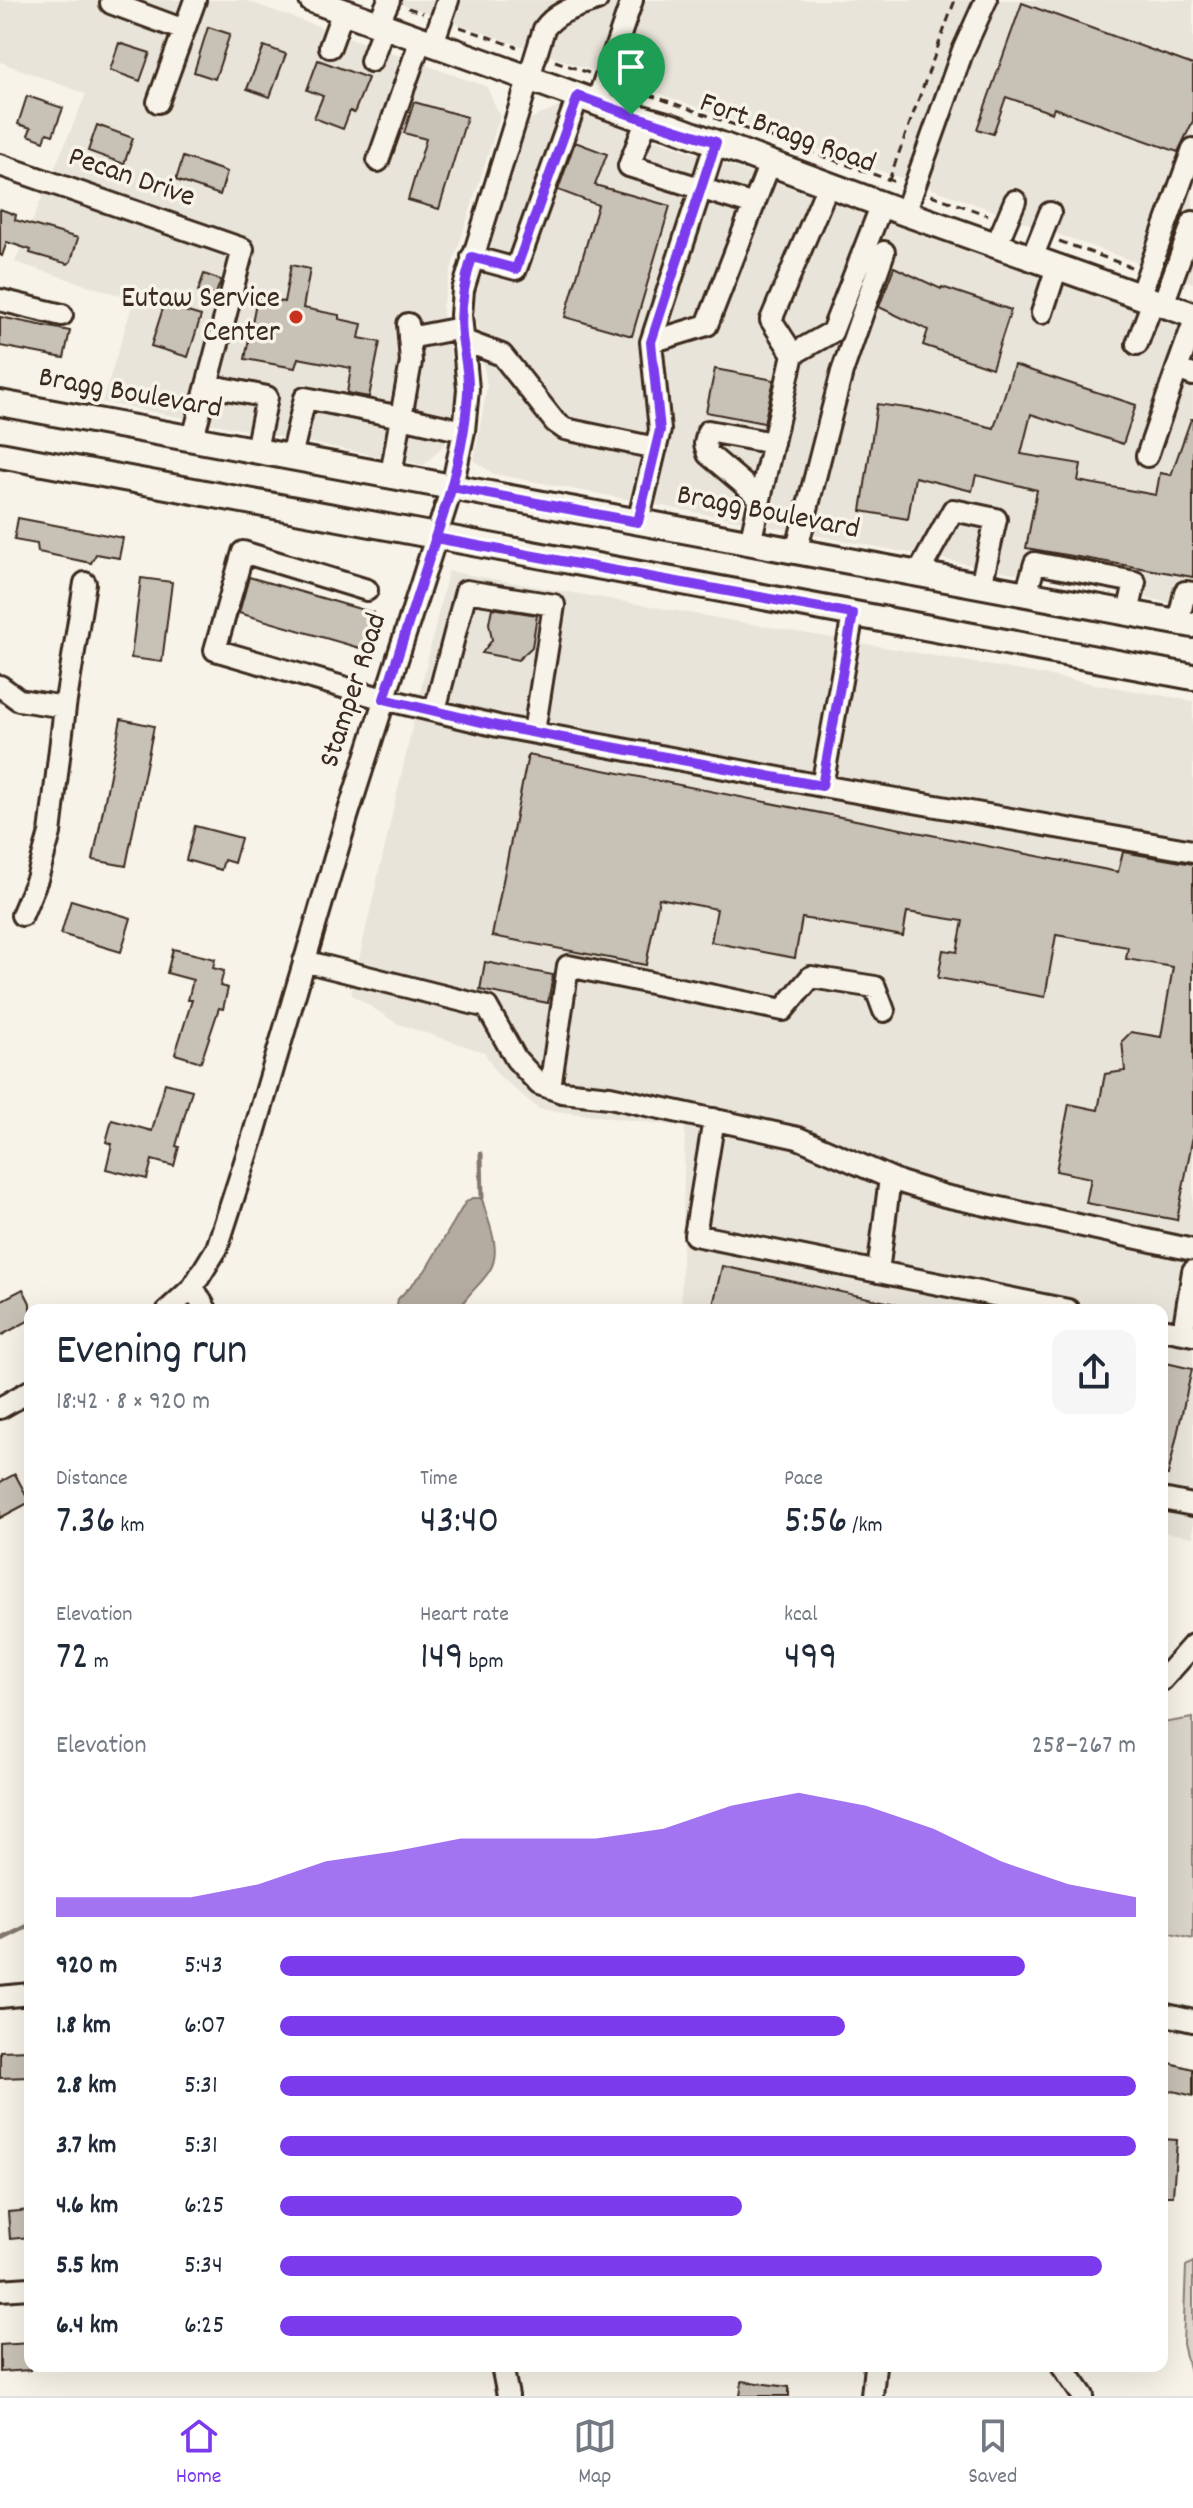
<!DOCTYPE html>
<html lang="en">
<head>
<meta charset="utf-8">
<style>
  body { margin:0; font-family:Dekko,sans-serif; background:#f6f6f7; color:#1f2937; height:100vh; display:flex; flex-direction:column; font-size:30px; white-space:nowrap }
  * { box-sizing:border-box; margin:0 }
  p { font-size:26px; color:#747a83 }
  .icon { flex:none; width:44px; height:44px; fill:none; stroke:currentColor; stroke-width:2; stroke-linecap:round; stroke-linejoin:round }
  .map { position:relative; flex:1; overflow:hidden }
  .side { position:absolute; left:24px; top:1304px; width:1144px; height:1068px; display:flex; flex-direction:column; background:#fff; border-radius:16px; box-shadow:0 8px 32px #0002 }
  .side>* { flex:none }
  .pin { position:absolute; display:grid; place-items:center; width:68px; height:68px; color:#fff; margin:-82px -34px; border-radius:50% 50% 50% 0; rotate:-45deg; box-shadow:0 0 8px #0007 }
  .pin .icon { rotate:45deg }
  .round { display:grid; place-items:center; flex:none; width:84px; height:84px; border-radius:16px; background:#f6f6f7 }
  .headline { display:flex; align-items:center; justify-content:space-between; height:136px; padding:0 32px }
  h1 { font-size:44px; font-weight:600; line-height:60px }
  .metrics { display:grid; grid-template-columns:repeat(3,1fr); gap:12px; height:136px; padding:8px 32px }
  .metrics div { display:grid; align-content:center }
  .metrics b { font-size:40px; font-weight:600 }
  .metrics small { font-size:22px; font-weight:400 }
  .metrics p { font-size:22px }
  .chart { height:224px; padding:16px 32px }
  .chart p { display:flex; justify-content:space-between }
  .chart svg { width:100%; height:144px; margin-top:8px; fill:#7c3aed; opacity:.7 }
  ul { padding:0 32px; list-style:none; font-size:26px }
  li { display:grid; grid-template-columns:128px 96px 1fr; align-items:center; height:60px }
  li i { height:20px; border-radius:10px; background:#7c3aed }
  .dock { display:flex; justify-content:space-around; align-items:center; height:112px; border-top:2px solid #e0e1e3; background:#fff; font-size:22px; color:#747a83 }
  .dock a { display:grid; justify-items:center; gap:4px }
  .dock .on { color:#7c3aed }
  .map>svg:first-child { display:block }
  .built { fill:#e9e4d9 }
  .green { fill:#dbd6cb; stroke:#8b8074; stroke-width:2 }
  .water { fill:#b4aca0; stroke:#84786c; stroke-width:2 }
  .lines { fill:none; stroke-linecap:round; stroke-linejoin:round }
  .stream { stroke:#84786c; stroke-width:5 }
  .building { fill:#c8c1b6; stroke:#3b2a1e; stroke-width:2 }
  .minor-casing { stroke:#3b2a1e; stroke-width:26 }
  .major-casing { stroke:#3b2a1e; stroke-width:30 }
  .path { stroke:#3b2a1e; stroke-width:3; stroke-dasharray:8 6; stroke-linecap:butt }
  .minor { stroke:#f7f3e8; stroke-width:20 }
  .major { stroke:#f7f3e8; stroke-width:24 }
  .route-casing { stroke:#fff; stroke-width:16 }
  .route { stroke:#7c3aed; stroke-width:10 }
  .poi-dot { fill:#c8321e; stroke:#f7f3e8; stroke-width:3 }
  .labels { text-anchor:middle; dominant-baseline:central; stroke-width:7; stroke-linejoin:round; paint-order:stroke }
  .street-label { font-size:30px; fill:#3b2a1e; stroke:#f7f3e8 }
  .poi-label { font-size:30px; fill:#3b2a1e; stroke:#f7f3e8; text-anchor:end }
</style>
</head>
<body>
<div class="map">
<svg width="1193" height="2396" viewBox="0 0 1193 2396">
  <rect width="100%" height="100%" fill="#f7f3e8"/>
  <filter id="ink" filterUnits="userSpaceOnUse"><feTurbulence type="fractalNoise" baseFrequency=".0125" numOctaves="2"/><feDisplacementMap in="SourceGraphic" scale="16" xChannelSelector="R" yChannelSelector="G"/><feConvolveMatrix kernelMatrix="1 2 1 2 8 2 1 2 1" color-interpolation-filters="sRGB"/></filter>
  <g filter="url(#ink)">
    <!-- built -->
    <path class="built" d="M0 0H244L487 87 500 117 451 270 442 306 456 388 448 441 424 465 102 402 134 300 15 262 86 94 0 62Z
      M390 0H1193V283L950 195Z
      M562 106 1193 331V607L494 474 474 461 487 386 473 305 525 121Z
      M448 571 1193 701V1537L1162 1532V1310H681L685 1127 539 1109 497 1074 484 1052 398 1024 351 994Z"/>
    <!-- green -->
    <path class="green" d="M1193 1718V1939L1162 1932V1723Z
      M1193 2262V2385L1183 2344 1186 2266Z"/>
    <!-- water -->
    <path class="water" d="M472 1198H482C486 1219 503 1248 490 1270 481 1285 466 1294 459 1310H396L398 1299 425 1271 465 1203Z"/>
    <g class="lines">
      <!-- stream -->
      <path class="stream" d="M481 1154 482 1198
        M0 1940 30 1925"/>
    </g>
    <!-- building -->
    <path class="building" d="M1022 3 1193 65V121L1178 152 1054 108 1052 113 1006 97 993 134 977 129Z
      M208 27 230 34 215 79 194 72Z
      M119 43 150 53 140 81 110 70Z
      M264 46 286 54 270 97 247 89Z
      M318 60 368 78 354 113 350 111 343 129 314 118 323 96 307 90Z
      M27 96 63 108 53 135 47 133 44 141 28 135 31 128 18 124Z
      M414 102 467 117 439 209 408 200 426 139 404 133Z
      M97 125 133 138 124 164 88 151Z
      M575 142 607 154 595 185 670 206 632 336 565 317 598 205 558 190Z
      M183 157 227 172 220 195 176 180Z
      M0 209 16 215 15 220 78 238 71 261 68 264 30 253 31 250 7 242 2 256 0 255Z
      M291 265 310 269 303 308 339 315V319L362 324 359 338 380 342 369 397 347 393 351 368 298 358 295 368 245 359 257 297 284 302Z
      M894 267 941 289 942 287 1011 310 992 368 923 345 928 330 879 307Z
      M204 274 221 280 215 296 198 291Z
      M164 305 201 316 188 357 151 346Z
      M0 317 70 331 64 358 0 346Z
      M1014 365 1136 405 1123 444 1031 414 1021 454 1081 464 1078 481 1156 495 1160 473 1171 475 1191 419H1193V577L1026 548 1037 490 976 475 972 491 915 477 908 519 861 511 877 404 921 410 994 428Z
      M715 369 774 380 764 423 706 412Z
      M18 518 123 538 119 558 96 554 91 563 38 552 37 544 14 540Z
      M249 577 374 613 363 649 239 613Z
      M141 578 172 582 162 662 131 658Z
      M492 608 537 615 532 647 518 660 482 653 492 640 489 623Z
      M121 719 154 726 126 866 93 860Z
      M528 755 1118 872 1123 852 1193 864V1136L1177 1220 1086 1203 1091 1178 1056 1171 1069 1104 1098 1110 1105 1074 1125 1071 1122 1041 1131 1032 1161 1037 1173 967 1126 959 1128 947 1056 935 1045 997 938 978 943 950 957 952 963 921 907 912 903 936 802 918 795 958 711 942 717 909 659 898 646 965 492 936Z
      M195 826 241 838 234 863 224 860 221 870 186 860Z
      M71 900 131 918 121 952 61 934Z
      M173 949 215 959 213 968 224 971 220 986 228 988 223 1009 219 1008 201 1062 175 1054 192 1000H188L193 980 167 973Z
      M485 962 553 975 548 1003 480 990Z
      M165 1083 192 1090 176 1146 179 1147 174 1166 152 1160 147 1179 106 1169 112 1144 106 1142 112 1120 152 1131Z
      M722 1266 896 1304 895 1310H712Z
      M23 1289 30 1303V1320L0 1336V1301Z
      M1162 1362 1192 1369 1168 1475H1162Z
      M15 1474 30 1502 0 1518V1482Z
      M30 2050V2077L0 2078V2051Z
      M1170 2063 1193 2069V2096L1165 2089Z
      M1162 2139 1177 2140 1173 2196H1162Z
      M30 2210V2237L10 2239 8 2212Z
      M30 2343V2370L0 2372V2345Z
      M742 2381 789 2387V2396H740Z"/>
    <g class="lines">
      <defs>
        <path id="minor" d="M112 0 111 3 184 30
          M378 24 389 0
          M433 43 448 0
          M330 47 343 11
          M371 61 384 26
          M158 102 195 0
          M597 102 632 0
          M647 119 629 166 754 205
          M378 161 421 39
          M0 165 243 249 193 438
          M905 213 962 53 986 0
          M996 246 1015 201
          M472 257 516 269 578 96
          M1032 258 1050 213
          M1140 296 1193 149
          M0 300 62 315
          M1163 304 1193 222
          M1042 313 1057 267
          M409 338 461 328
          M462 340 502 355 555 422 565 429 656 448
          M651 342 707 325 770 163
          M1137 344 1153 301
          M793 354 771 320 828 185
          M1177 369 1193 325
          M207 385 267 397 256 450
          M1147 456 1177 369 1193 375
          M291 457 305 398 401 417 411 362 408 324
          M391 475 401 417 464 431
          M760 498 708 454 705 444 708 431 773 443
          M638 522 660 430 651 342 716 142
          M750 543 793 354 832 332 882 204
          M796 552 842 372 884 252
          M918 574 953 510 996 519 981 586
          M367 590 243 552 215 650 384 699 498 726 822 786
          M1026 594 1035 563 1135 582 1128 613
          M853 614 822 786 1193 851
          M1178 623 1185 592 1193 593
          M0 686 19 700 65 707 85 583
          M435 710 466 591 554 605 534 732
          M22 915 37 879 50 833 65 707
          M304 961 487 1007 516 1059 539 1084 562 1092 610 1097 798 1138 900 1182 945 1196 1193 1250
          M550 1088 568 966 783 1010 811 977 875 987 884 1011
          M714 1119 695 1235 1068 1310
          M1193 1271 1183 1333 1193 1335
          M878 1272 890 1178
          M193 1287 206 1310
          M168 1310 193 1287 217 1248 252 1140 347 817 452 487 464 431 468 389 461 315 463 290 544 29C557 11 576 7 597 0
          M1162 1329 1183 1333
          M0 1408 30 1391
          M1162 1499 1193 1505
          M1162 1680 1193 1645
          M0 1997 30 1994
          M1162 2014 1193 2021
          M0 2290 30 2288
          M502 2366 508 2396
          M1062 2366 1083 2396
          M872 2396 875 2366"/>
        <path id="major" d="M312 0 631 115 670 126 905 213 1193 315
          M0 403 1193 625
          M0 455 1193 677"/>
      </defs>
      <!-- minor casing -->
      <use href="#minor" class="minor-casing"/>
      <!-- major casing -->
      <use href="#major" class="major-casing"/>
      <!-- path -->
      <path class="path" d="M408 8 423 13
        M460 27 517 47
        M555 61 589 73
        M622 85 898 183
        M889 180 955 0
        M931 195 988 215
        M1059 241 1131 267"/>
      <!-- minor -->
      <use href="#minor" class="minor"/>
      <!-- major -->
      <use href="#major" class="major"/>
    </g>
  </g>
  <g class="lines" filter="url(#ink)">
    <defs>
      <path id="route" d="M631 115 578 96 516 269 472 257C464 283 459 308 462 336 464 354 469 372 468 391 466 432 456 473 444 512L384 699 498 726 822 786 853 614 435 538 452 487 638 522 660 430 651 342 716 142 631 115"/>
    </defs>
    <!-- route casing -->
    <use href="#route" class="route-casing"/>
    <!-- route -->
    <use href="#route" class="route"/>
  </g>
  <!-- markers -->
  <circle class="poi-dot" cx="296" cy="317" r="8"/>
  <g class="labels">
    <!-- street labels -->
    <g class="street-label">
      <text transform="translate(787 135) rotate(20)">Fort Bragg Road</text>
      <text transform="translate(131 179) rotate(19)">Pecan Drive</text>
      <text transform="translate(130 395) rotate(10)">Bragg Boulevard</text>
      <text transform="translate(768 514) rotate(11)">Bragg Boulevard</text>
      <text transform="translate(355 691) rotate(-72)">Stamper Road</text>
    </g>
    <!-- poi labels -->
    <g class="poi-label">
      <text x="280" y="300">Eutaw Service<tspan x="280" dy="34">Center</tspan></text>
    </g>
  </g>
</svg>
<div class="pin" style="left:631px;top:115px;background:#1e9e55"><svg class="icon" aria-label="arrive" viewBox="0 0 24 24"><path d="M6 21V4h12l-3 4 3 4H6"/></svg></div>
<section class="side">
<div class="headline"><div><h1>Evening run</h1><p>18:42 · 8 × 920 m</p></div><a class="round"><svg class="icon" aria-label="share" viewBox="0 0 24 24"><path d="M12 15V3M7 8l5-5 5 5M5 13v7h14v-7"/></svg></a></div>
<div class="metrics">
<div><p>Distance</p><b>7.36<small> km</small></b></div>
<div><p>Time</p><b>43:40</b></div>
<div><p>Pace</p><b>5:56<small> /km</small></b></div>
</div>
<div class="metrics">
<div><p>Elevation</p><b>72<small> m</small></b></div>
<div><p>Heart rate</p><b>149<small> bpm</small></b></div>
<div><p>kcal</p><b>499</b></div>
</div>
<div class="chart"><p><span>Elevation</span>258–267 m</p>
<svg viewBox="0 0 160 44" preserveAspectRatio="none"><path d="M0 44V38L10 38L20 38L30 34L40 27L50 24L60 20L70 20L80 20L90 17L100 10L110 6L120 10L130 17L140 27L150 34L160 38V44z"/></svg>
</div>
<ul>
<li><b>920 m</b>5:43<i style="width:87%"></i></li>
<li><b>1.8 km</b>6:07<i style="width:66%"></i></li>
<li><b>2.8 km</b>5:31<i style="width:100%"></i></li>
<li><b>3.7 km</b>5:31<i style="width:100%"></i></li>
<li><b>4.6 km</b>6:25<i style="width:54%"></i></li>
<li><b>5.5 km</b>5:34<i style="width:96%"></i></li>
<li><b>6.4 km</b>6:25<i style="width:54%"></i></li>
</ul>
</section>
</div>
<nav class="dock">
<a class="on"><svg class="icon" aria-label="home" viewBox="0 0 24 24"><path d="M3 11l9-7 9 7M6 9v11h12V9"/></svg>Home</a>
<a><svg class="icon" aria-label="map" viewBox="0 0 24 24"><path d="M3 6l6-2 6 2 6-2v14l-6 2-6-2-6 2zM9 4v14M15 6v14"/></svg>Map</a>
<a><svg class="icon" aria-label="saved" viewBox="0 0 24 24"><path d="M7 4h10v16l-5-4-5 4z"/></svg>Saved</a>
</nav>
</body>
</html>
